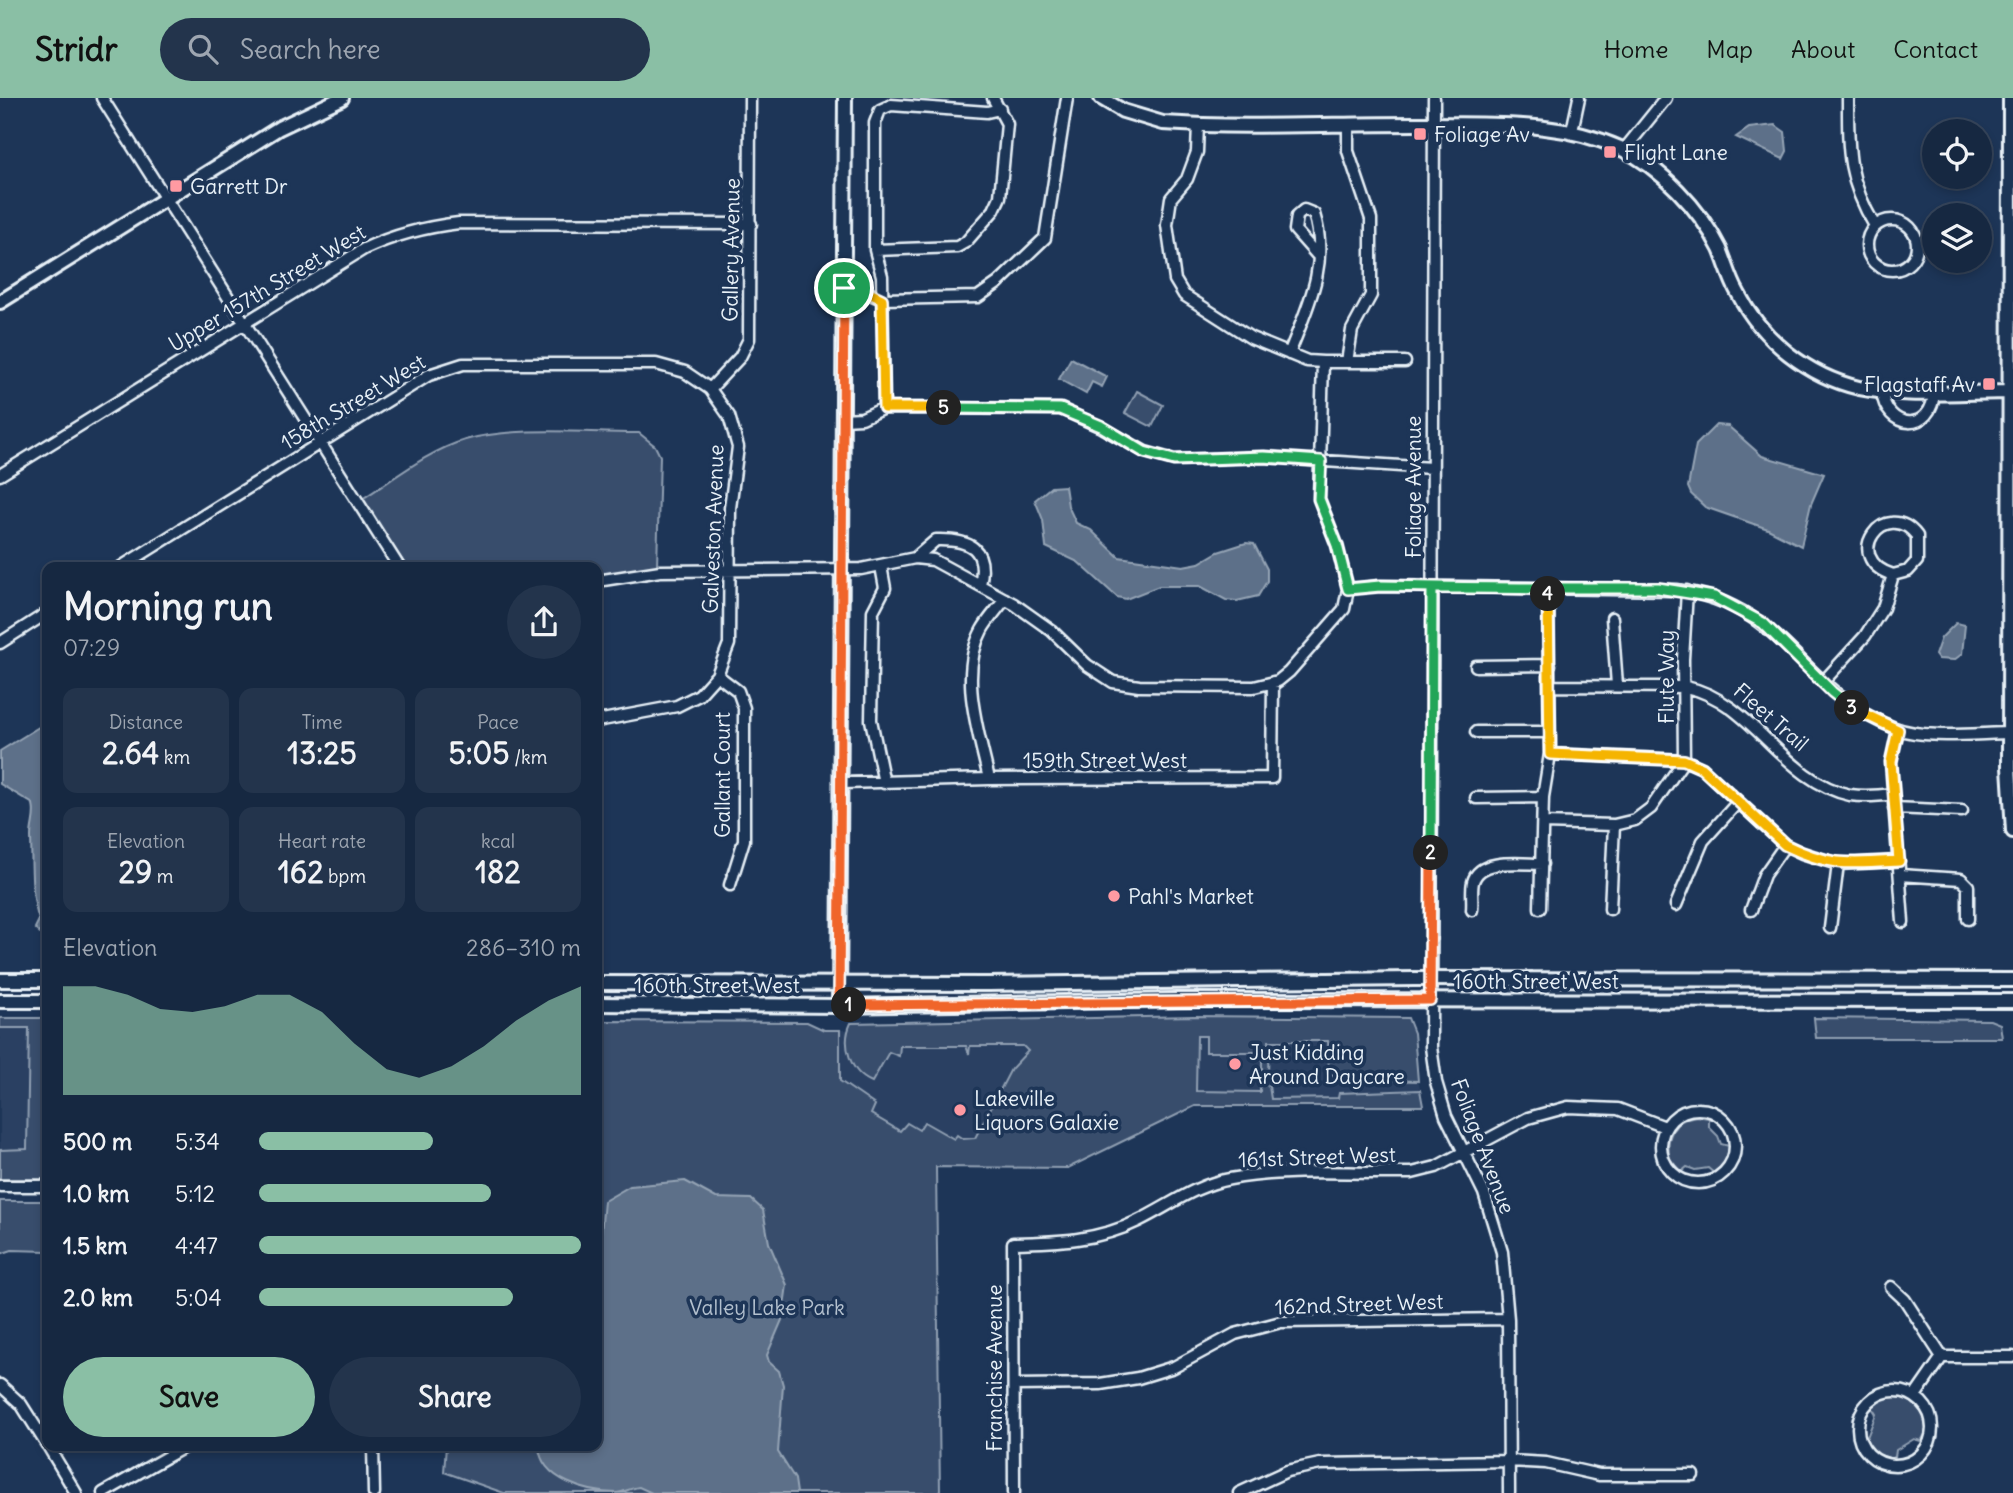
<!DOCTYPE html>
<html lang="en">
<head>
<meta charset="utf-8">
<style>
  body { margin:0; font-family:Delius,sans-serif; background:#23344c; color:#f1f3f6; height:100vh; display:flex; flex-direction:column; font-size:26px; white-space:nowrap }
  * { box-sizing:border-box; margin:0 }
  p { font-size:23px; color:#9ea6b1 }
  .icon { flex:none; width:38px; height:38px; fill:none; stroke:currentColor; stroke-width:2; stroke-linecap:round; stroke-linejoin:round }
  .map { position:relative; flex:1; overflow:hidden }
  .sheet { position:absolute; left:42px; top:464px; width:560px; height:889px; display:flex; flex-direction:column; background:#162841; border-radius:14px; box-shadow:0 4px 10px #0003,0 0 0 2px #35445a }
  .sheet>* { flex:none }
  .fabs { position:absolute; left:1922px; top:21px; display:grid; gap:14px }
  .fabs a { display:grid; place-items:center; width:70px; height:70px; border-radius:50%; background:#162841; box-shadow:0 4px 10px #0003,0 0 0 2px #35445a; font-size:35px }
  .pin { position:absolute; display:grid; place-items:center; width:60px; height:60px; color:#fff; margin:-30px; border:4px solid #fff; border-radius:50%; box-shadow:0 2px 7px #0007 }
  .km { position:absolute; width:35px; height:35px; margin:-18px; border-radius:50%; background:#222; color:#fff; font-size:19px; line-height:35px; text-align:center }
  .round { display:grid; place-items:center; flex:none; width:74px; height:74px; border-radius:37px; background:#23344c }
  .headline { display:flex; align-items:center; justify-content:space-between; height:119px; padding:0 21px }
  h1 { font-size:38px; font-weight:700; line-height:52px }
  .stats { display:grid; grid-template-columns:repeat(3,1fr); gap:10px; height:119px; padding:7px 21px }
  .stats div { display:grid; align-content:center; border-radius:14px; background:#23344c; text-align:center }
  .stats b { font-size:30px; font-weight:700 }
  .stats small { font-size:19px; font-weight:400 }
  .stats p { font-size:19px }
  .chart { height:196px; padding:14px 21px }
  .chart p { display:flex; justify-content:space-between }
  .chart svg { width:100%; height:126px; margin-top:7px; fill:#8abfa5; opacity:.7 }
  .primary-button { display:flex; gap:14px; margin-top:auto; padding:14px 21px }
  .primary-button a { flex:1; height:80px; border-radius:42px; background:#8abfa5; color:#111; font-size:28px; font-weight:700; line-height:80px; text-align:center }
  .primary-button a+a { background:#23344c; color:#f1f3f6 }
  ul { padding:0 21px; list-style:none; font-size:23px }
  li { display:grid; grid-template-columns:112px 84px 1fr; align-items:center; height:52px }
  li i { height:18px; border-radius:9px; background:#8abfa5 }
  header { display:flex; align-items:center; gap:42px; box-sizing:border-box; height:98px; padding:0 35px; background:#8abfa5; color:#111 }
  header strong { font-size:33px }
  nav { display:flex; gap:38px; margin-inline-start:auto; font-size:24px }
  .search { width:490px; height:63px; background:#23344c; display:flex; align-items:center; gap:18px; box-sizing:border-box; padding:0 24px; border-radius:38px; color:#9ea6b1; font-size:26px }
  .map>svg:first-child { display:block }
  .built { fill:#2a4162 }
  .green { fill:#374d6c; stroke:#909fb2; stroke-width:2 }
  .water { fill:#5d7089; stroke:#95a4b5; stroke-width:2 }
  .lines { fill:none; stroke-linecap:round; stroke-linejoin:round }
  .street-casing { stroke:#e8f1f8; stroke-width:15 }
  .secondary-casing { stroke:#e8f1f8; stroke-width:18 }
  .street { stroke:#1d3557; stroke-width:10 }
  .secondary { stroke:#1d3557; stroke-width:12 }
  .split-1-casing { stroke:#fff; stroke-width:14 }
  .split-2-casing { stroke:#fff; stroke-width:14 }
  .split-3-casing { stroke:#fff; stroke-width:14 }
  .split-4-casing { stroke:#fff; stroke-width:14 }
  .split-5-casing { stroke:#fff; stroke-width:14 }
  .split-6-casing { stroke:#fff; stroke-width:14 }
  .split-1 { stroke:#f0652b; stroke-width:9 }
  .split-2 { stroke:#f0652b; stroke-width:9 }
  .split-3 { stroke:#22a559; stroke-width:9 }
  .split-4 { stroke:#f5b400; stroke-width:9 }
  .split-5 { stroke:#22a559; stroke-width:9 }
  .split-6 { stroke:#f5b400; stroke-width:9 }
  .poi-dot { fill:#ff9aa2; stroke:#1d3557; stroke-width:2.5 }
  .labels { text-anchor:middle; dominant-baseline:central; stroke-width:7; stroke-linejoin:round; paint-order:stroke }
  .poi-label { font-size:21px; fill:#e8f1f8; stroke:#1d3557; text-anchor:start }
  .street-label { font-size:21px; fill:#e8f1f8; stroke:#1d3557 }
  .park-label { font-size:21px; fill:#b3c0ce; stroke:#1d3557 }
</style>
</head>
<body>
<header>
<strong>Stridr</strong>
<div class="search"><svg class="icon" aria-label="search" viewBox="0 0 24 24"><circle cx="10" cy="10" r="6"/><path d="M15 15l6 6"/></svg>Search here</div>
<nav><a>Home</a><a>Map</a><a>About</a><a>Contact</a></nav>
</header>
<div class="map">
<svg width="2013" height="1395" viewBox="0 0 2013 1395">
  <rect width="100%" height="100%" fill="#1d3557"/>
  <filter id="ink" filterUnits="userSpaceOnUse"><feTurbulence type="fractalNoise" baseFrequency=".0143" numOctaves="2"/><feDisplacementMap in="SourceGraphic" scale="14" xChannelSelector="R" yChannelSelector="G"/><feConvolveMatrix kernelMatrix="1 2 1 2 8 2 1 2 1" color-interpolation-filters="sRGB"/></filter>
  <g filter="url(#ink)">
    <!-- built -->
    <path class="built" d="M1194 919 1407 920 1423 1008H1195Z
      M0 922H47V1081H0Z
      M840 932H1046L980 1054 841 1052Z"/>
    <!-- green -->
    <path class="green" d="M1137 293 1163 307 1152 329 1125 315Z
      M639 335 655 348 660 358 657 468 597 478V469H407L362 401C394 381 428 353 465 342 512 328 588 335 639 335Z
      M1197 888V895L1068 899V891Z
      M1194 918 1408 920 1414 935 1418 983 1336 981 1329 973 1328 943H1269L1268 976 1262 979V954H1206V938H1197L1196 993 1260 994V985L1269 988 1271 1001 1338 1000 1339 995 1420 992 1423 1008H1195L1068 1070 936 1069 940 1395H504L444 1374 446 1348H597V923L807 924 824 932H840V983L875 1007 871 1016 900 1033 907 1025 919 1032 924 1024 954 1041 957 1037 963 1041 975 1040 1011 971 1028 953 1023 948H970L969 956 966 948H900L899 958 889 954 872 984C850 975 841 946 851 925Z
      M0 920H47V1081H0V1052L27 1051 29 930H0Z
      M1814 920 1990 922 2000 926 2002 940H1816Z
      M1696 1018 1709 1020V1029L1718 1038 1721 1046 1729 1048 1728 1061 1715 1076 1708 1070 1695 1072 1687 1069 1681 1074 1670 1061C1665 1041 1673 1021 1696 1018Z
      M0 1103H47V1153L12 1152 0 1156Z
      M1896 1298C1916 1302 1935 1323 1921 1343L1914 1341 1896 1352 1895 1359 1891 1361 1875 1355 1866 1342 1876 1316 1871 1308 1883 1300Z"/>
    <!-- water -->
    <path class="water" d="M1775 27 1785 34 1787 53 1783 61 1736 39 1749 30Z
      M1071 260 1107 279 1102 289 1092 284 1086 296 1059 281Z
      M1716 327 1728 328 1762 358 1824 376 1811 406 1801 448 1768 431 1705 409 1691 396 1688 389 1696 347Z
      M1065 388 1068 408 1076 425 1091 432 1119 459 1183 468 1199 465 1218 454 1246 445 1254 446 1267 471V483L1258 498 1237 503 1226 502 1200 488H1159L1126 501 1117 499 1078 464 1046 449 1043 422 1035 402 1051 389Z
      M1956 525 1965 527 1962 556 1954 562 1938 561 1935 557 1941 540Z
      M47 624V830L40 835 35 830 39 822C30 794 32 767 31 739 31 726 36 719 33 706L0 686V653Z
      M685 1083 716 1100 751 1101 763 1112 769 1145 787 1187 782 1222 767 1257 769 1264 779 1273 783 1287 778 1354 795 1381 797 1395H652L639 1389C631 1390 625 1394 617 1395 588 1395 540 1382 539 1348H597V1180L604 1103 630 1088Z"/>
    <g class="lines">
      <defs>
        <path id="street" d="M102 0 399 469
          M1434 0 1431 949 1436 984 1446 1018 1484 1095 1502 1154 1508 1221 1509 1395
          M1848 0C1848 52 1847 81 1875 128
          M1198 26 1197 54 1187 81 1171 100 1167 127 1175 182 1184 197 1251 240 1307 263 1323 264
          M1348 26V53L1371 121V197L1352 232 1347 264H1323L1319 401 1337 447 1348 491
          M1572 33 1579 0
          M1624 52 1666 0
          M1867 147a25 25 0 1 1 50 0a25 25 0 1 1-50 0Z
          M875 152 957 149 966 144 994 112 1000 99 1007 26 993 0
          M844 190 863 193 882 201 978 199 998 185 1045 140 1067 0
          M1289 256C1307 210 1330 166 1314 116L1304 112 1297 118 1295 132 1318 158
          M1347 264H1405
          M710 291 740 259 749 241 750 0
          M1882 293C1885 333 1933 336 1934 293
          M884 310 882 178 875 152V25L880 12 891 7 987 14 1000 11
          M843 321 862 320 884 310 1061 311 1101 329 1145 354 1174 362 1264 359 1431 370
          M0 377 364 151C396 136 425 129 459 125L751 126
          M915 460 936 442C971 441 988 451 980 487
          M881 468 885 490 873 513 871 622 884 685
          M121 469 429 277 463 266H656L685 274 710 291 729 318 738 349 730 410 729 546 717 577 699 597 677 608 597 623
          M597 483 660 473 861 471 915 460 933 462 1014 506 1052 533 1087 567 1113 584 1139 588 1254 589 1278 583 1289 574 1344 511 1348 491 1380 488 1677 492C1787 506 1802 596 1895 630 1926 642 1979 635 2013 635
          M1612 520 1617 587
          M0 545 47 515
          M1476 568 1550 567
          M717 577 738 593 744 610V742L730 787
          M1823 584 1865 538 1883 510 1893 477 1908 473 1917 463V438C1886 398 1839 460 1893 477
          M1551 588 1686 589C1753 603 1783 683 1850 697 1864 699 1878 698 1893 696
          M1898 632 1891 664 1903 824
          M1476 634H1550
          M1550 656 1684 662 1702 670 1785 747 1802 755 1838 766 1899 763
          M989 681C979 635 958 576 982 532 988 521 998 511 1005 501
          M843 685 989 681 1272 680 1273 584
          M1476 700 1543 699
          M1894 710 1962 713
          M1543 725 1614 727 1635 722 1651 710 1684 662 1683 561 1687 493
          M1900 777 1961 781 1968 788V821
          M1676 807 1703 743 1738 704
          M1540 810 1543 699 1550 656 1548 491
          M1610 811 1614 727
          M1472 812C1473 803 1471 792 1473 784 1479 759 1523 766 1542 766
          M1751 812 1764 777 1785 747
          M1830 830 1838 766
          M1661 1048a37 37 0 1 1 74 0a37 37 0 1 1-74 0Z
          M0 1088H47
          M1891 1189 1905 1202 1942 1259H2013
          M0 1287 21 1306 47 1347
          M1014 1287 1100 1286 1138 1280 1174 1269 1235 1236 1281 1224 1508 1221
          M1858 1330a37 37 0 1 1 74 0a37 37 0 1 1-74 0Z
          M1915 1298 1942 1259
          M48 1348 76 1395
          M373 1348 374 1395
          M103 1395 186 1348
          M1014 1395 1013 1145C1056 1144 1098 1143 1138 1123 1169 1108 1195 1087 1230 1081 1287 1070 1354 1076 1412 1075L1436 1069 1528 1020 1568 1009 1618 1011 1665 1029
          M1239 1395 1287 1373 1320 1366 1509 1363 1546 1365 1599 1377H1693"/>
        <path id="secondary" d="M1101 0 1123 13 1163 25C1252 31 1343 25 1433 26 1498 27 1560 23 1620 50 1661 69 1700 111 1720 151 1726 165 1730 181 1738 195 1762 242 1808 278 1859 290 1906 300 1965 294 2013 294
          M2010 0 2009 669 2013 733
          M0 204 279 30 342 0
          M0 882H47
          M597 885 988 886 1414 881 2013 882
          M0 903H47
          M597 906 839 908 1177 902 2013 903
          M839 908 845 0"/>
      </defs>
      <!-- street casing -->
      <use href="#street" class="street-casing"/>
      <!-- secondary casing -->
      <use href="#secondary" class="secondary-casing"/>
      <!-- street -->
      <use href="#street" class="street"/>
      <!-- secondary -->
      <use href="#secondary" class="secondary"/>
    </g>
  </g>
  <g class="lines" filter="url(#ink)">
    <defs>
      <path id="split-1" d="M844 190 839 908 849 907"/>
      <path id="split-2" d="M849 907 1430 902 1431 755"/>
      <path id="split-3" d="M1431 755 1432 490H1658L1714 499 1763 525 1832 594 1852 610"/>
      <path id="split-4" d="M1548 496 1550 656 1684 662 1702 670 1785 747C1830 769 1850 766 1899 763L1891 664 1898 632 1852 610"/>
      <path id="split-5" d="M944 310 1060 311 1101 328 1144 354 1174 362 1264 359 1321 363 1319 401 1337 447 1348 491 1380 488 1548 491V496"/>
      <path id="split-6" d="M844 190 863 192 882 201 884 310H944"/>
    </defs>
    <!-- split-1 casing -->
    <use href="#split-1" class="split-1-casing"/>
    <!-- split-2 casing -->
    <use href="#split-2" class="split-2-casing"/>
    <!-- split-3 casing -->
    <use href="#split-3" class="split-3-casing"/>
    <!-- split-4 casing -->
    <use href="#split-4" class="split-4-casing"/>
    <!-- split-5 casing -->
    <use href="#split-5" class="split-5-casing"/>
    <!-- split-6 casing -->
    <use href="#split-6" class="split-6-casing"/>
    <!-- split-1 -->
    <use href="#split-1" class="split-1"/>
    <!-- split-2 -->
    <use href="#split-2" class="split-2"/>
    <!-- split-3 -->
    <use href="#split-3" class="split-3"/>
    <!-- split-4 -->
    <use href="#split-4" class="split-4"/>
    <!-- split-5 -->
    <use href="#split-5" class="split-5"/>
    <!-- split-6 -->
    <use href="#split-6" class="split-6"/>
  </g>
  <!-- markers -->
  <g class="poi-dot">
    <rect x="1413" y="29" width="14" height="14" rx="3.5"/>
    <rect x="1603" y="47" width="14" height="14" rx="3.5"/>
    <rect x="169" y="81" width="14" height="14" rx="3.5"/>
    <rect x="1982" y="279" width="14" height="14" rx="3.5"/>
    <circle cx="1114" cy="798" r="7"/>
    <circle cx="1235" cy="966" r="7"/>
    <circle cx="960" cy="1012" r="7"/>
  </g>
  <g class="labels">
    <!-- poi labels -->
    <g class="poi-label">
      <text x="1434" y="36">Foliage Av</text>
      <text x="1624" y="54">Flight Lane</text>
      <text x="190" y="88">Garrett Dr</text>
      <text x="1975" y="286" text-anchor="end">Flagstaff Av</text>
      <text x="1128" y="798">Pahl's Market</text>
      <text x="1249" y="954">Just Kidding<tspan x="1249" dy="24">Around Daycare</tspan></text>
      <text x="974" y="1000">Lakeville<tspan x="974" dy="24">Liquors Galaxie</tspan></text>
    </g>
    <!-- street labels -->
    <g class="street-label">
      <text transform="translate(731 152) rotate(-89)">Gallery Avenue</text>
      <text transform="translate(267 190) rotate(-31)">Upper 157th Street West</text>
      <text transform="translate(353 304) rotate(-31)">158th Street West</text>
      <text transform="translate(1413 389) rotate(-90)">Foliage Avenue</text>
      <text transform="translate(713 431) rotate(-88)">Galveston Avenue</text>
      <text transform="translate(1666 579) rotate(-90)">Flute Way</text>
      <text transform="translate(1771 619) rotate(41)">Fleet Trail</text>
      <text x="1105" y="662">159th Street West</text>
      <text transform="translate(722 677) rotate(-90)">Gallant Court</text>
      <text x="1536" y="883">160th Street West</text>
      <text x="717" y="887">160th Street West</text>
      <text transform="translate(1483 1048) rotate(69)">Foliage Avenue</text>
      <text transform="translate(1317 1059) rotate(-2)">161st Street West</text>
      <text transform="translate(1359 1206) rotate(-2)">162nd Street West</text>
      <text transform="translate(994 1270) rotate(-90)">Franchise Avenue</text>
    </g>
    <!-- park labels -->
    <g class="park-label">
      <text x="767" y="1209">Valley Lake Park</text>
    </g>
  </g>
</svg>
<div class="fabs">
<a><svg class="icon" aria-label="locate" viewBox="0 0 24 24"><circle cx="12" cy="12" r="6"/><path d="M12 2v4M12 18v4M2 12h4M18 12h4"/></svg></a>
<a><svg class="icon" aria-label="layers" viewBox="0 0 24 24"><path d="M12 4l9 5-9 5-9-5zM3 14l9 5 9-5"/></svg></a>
</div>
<div class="pin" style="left:844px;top:190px;background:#1e9e55"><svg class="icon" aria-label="arrive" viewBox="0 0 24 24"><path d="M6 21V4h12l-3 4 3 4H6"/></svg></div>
<b class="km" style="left:849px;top:907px">1</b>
<b class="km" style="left:1431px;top:755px">2</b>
<b class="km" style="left:1852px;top:610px">3</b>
<b class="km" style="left:1548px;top:496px">4</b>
<b class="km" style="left:944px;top:310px">5</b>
<section class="sheet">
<div class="headline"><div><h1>Morning run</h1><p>07:29</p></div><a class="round"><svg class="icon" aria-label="share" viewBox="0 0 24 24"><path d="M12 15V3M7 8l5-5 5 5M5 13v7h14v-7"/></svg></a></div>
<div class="stats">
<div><p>Distance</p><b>2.64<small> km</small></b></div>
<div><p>Time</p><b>13:25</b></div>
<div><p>Pace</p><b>5:05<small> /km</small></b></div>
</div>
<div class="stats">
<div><p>Elevation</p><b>29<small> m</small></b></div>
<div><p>Heart rate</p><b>162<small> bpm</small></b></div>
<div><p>kcal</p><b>182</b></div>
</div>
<div class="chart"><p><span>Elevation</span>286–310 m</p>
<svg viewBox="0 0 160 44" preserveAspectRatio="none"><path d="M0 44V6L10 6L20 9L30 14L40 15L50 13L60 9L70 9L80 15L90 26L100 35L110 38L120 34L130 27L140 18L150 11L160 6V44z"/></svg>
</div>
<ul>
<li><b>500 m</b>5:34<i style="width:54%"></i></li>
<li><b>1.0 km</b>5:12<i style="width:72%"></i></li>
<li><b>1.5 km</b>4:47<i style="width:100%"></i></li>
<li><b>2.0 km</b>5:04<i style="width:79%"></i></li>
</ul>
<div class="primary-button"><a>Save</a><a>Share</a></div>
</section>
</div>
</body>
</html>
